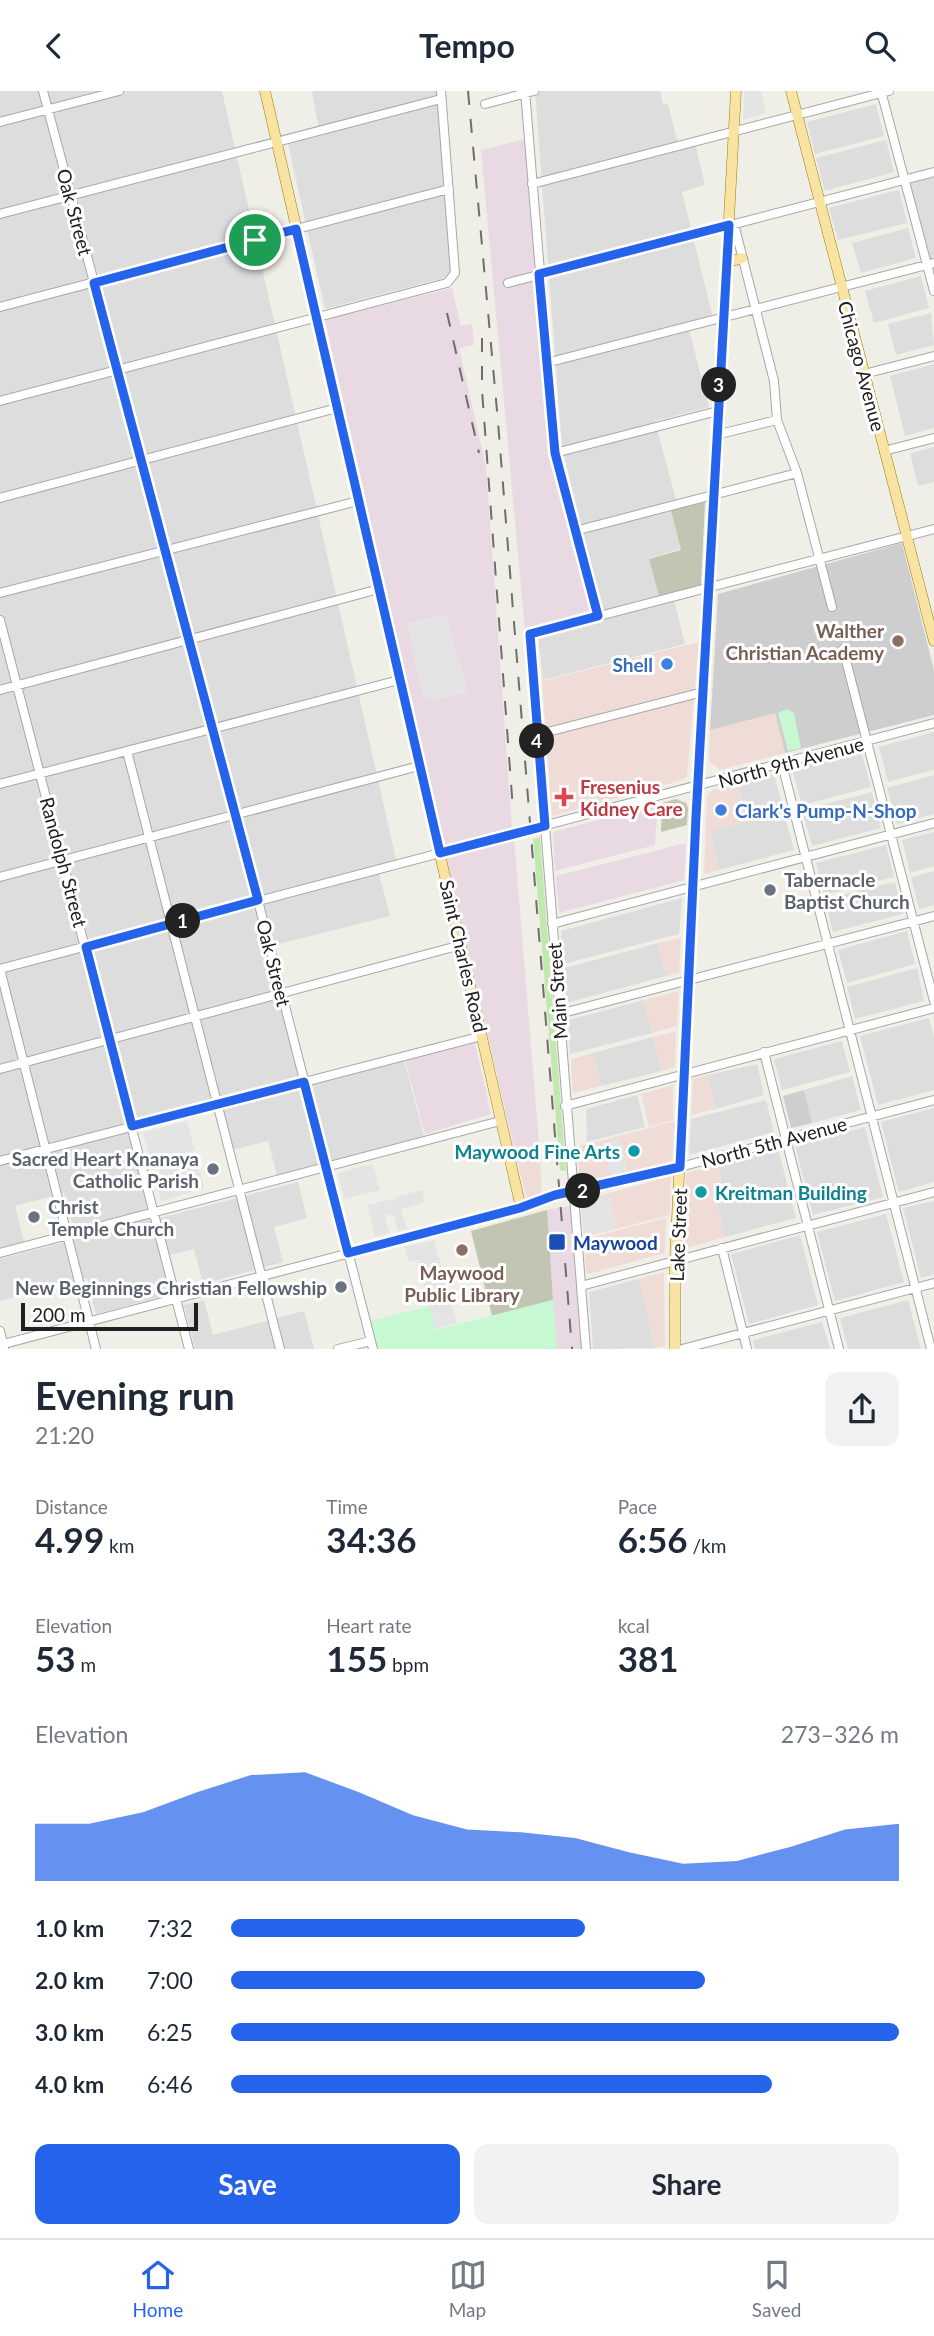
<!DOCTYPE html>
<html lang="en">
<head>
<meta charset="utf-8">
<style>
  body { margin:0; font-family:Lato,sans-serif; background:#f2f2f3; color:#1f2937; height:100vh; display:flex; flex-direction:column; font-size:26px; white-space:nowrap }
  * { box-sizing:border-box; margin:0 }
  p { font-size:23px; color:#747a83 }
  .icon { flex:none; width:38px; height:38px; fill:none; stroke:currentColor; stroke-width:2; stroke-linecap:round; stroke-linejoin:round }
  .map { position:relative; height:1258px; overflow:hidden }
  .sheet { display:flex; flex-direction:column; background:#fff; flex:1 }
  .sheet>* { flex:none }
  .scale { position:absolute; left:21px; bottom:18px; width:177px; box-sizing:border-box; padding-left:7px; border:4px solid #202020; border-top:0; font-size:19px; line-height:24px; white-space:nowrap; color:#202020; -webkit-text-stroke:5px #fff; paint-order:stroke }
  .pin { position:absolute; display:grid; place-items:center; width:60px; height:60px; color:#fff; margin:-30px; border:4px solid #fff; border-radius:50%; box-shadow:0 2px 7px #0007 }
  .km { position:absolute; width:35px; height:35px; margin:-18px; border-radius:50%; background:#222; color:#fff; font-size:19px; line-height:35px; text-align:center }
  .round { display:grid; place-items:center; flex:none; width:74px; height:74px; border-radius:14px; background:#f2f2f3 }
  .head { display:flex; align-items:center; justify-content:space-between; height:119px; padding:0 35px }
  h1 { font-size:38px; font-weight:700; line-height:52px }
  .metrics { display:grid; grid-template-columns:repeat(3,1fr); gap:10px; height:119px; padding:7px 35px }
  .metrics div { display:grid; align-content:center }
  .metrics b { font-size:35px; font-weight:700 }
  .metrics small { font-size:19px; font-weight:400 }
  .metrics p { font-size:19px }
  .chart { height:196px; padding:14px 35px }
  .chart p { display:flex; justify-content:space-between }
  .chart svg { width:100%; height:126px; margin-top:7px; fill:#2563eb; opacity:.7 }
  .action { display:flex; gap:14px; margin-top:auto; padding:14px 35px }
  .action a { flex:1; height:80px; border-radius:14px; background:#2563eb; color:#fff; font-size:28px; font-weight:700; line-height:80px; text-align:center }
  .action a+a { background:#f2f2f3; color:#1f2937 }
  ul { padding:0 35px; list-style:none; font-size:23px }
  li { display:grid; grid-template-columns:112px 84px 1fr; align-items:center; height:52px }
  li i { height:18px; border-radius:9px; background:#2563eb }
  header { display:flex; justify-content:space-between; align-items:center; height:91px; padding:0 35px; background:#fff; font-size:32px; font-weight:700 }
  .tab-bar { display:flex; justify-content:space-around; align-items:center; height:98px; border-top:2px solid #e0e1e3; background:#fff; font-size:19px; color:#747a83 }
  .tab-bar a { display:grid; justify-items:center; gap:4px }
  .tab-bar .selected { color:#2563eb }
  .map>svg:first-child { display:block }
  .residential { fill:#dedddd }
  .commercial { fill:#f0dcd7 }
  .industrial { fill:#e9d9e3 }
  .religious { fill:#cecece }
  .construction { fill:#c1c5b2 }
  .grass { fill:#c1e8ae }
  .park { fill:#c6f8d2 }
  .parking { fill:#e4e4e4 }
  .lines { fill:none; stroke-linecap:round; stroke-linejoin:round }
  .minor-casing { stroke:#a7a7a7; stroke-width:10 }
  .major-casing { stroke:#978005; stroke-width:11 }
  .minor { stroke:#fff; stroke-width:8 }
  .major { stroke:#f9e3a2; stroke-width:10 }
  .rail { stroke:#6e6e6e; stroke-width:2; stroke-dasharray:14 14; stroke-linecap:butt }
  .route-casing { stroke:#fff; stroke-width:14 }
  .route { stroke:#2563eb; stroke-width:9 }
  .education-dot { fill:#8d6e63; stroke:#fff; stroke-width:2.5 }
  .shop-dot { fill:#3f7fe0; stroke:#fff; stroke-width:2.5 }
  .health-dot { fill:#e0444e; stroke:#fff; stroke-width:2.5 }
  .worship-dot { fill:#6b7280; stroke:#fff; stroke-width:2.5 }
  .culture-dot { fill:#0f9aa8; stroke:#fff; stroke-width:2.5 }
  .transit-dot { fill:#1a4fb4; stroke:#fff; stroke-width:2.5 }
  .labels { text-anchor:middle; dominant-baseline:central; stroke-width:6; stroke-linejoin:round; paint-order:stroke }
  .street-label { font-size:19px; fill:#202020; stroke:#fff }
  .education-label { font-size:19px; font-weight:bold; fill:#785e54; stroke:#fff; text-anchor:end }
  .shop-label { font-size:19px; font-weight:bold; fill:#366cbe; stroke:#fff; text-anchor:end }
  .health-label { font-size:19px; font-weight:bold; fill:#be3a42; stroke:#fff; text-anchor:start }
  .worship-label { font-size:19px; font-weight:bold; fill:#5b616d; stroke:#fff; text-anchor:start }
  .culture-label { font-size:19px; font-weight:bold; fill:#0d838f; stroke:#fff; text-anchor:end }
  .transit-label { font-size:19px; font-weight:bold; fill:#164399; stroke:#fff; text-anchor:start }
</style>
</head>
<body>
<header><svg class="icon" aria-label="back" viewBox="0 0 24 24"><path d="M15 5l-7 7 7 7"/></svg>Tempo<svg class="icon" aria-label="search" viewBox="0 0 24 24"><circle cx="10" cy="10" r="6"/><path d="M15 15l6 6"/></svg></header>
<div class="map">
<svg width="934" height="1258" viewBox="0 0 934 1258">
  <rect width="100%" height="100%" fill="#f0efe7"/>
  <!-- residential -->
  <path class="residential" d="M0 0H222L398 777 379 783 390 825 271 855 307 995 404 969 424 1045 277 1084 268 1050 232 1059 220 1014 136 1037 160 1127 298 1091 307 1127 274 1136 283 1171 203 1193 194 1158 170 1164 179 1201 96 1223 87 1187 0 1210V1168L77 1148 64 1102 15 1115 24 1151 0 1157Z
    M312 0H437L451 185 325 218 288 53 320 44Z
    M535 0H660L663 13H668L679 56 695 52 705 94 682 101 713 227 688 234 709 316 655 330 676 409 669 411 681 458 649 467 661 512 674 509 685 553 543 589 538 545 603 528 562 356Z
    M876 13 884 45 815 63 807 31Z
    M886 49 894 81 825 100 816 67Z
    M934 83V186L909 89Z
    M899 99 907 132 838 149 829 117Z
    M908 137 916 167 861 182 852 152Z
    M921 185 929 217 874 232 865 200Z
    M931 222 934 254 896 264 888 233Z
    M934 273V337L905 345 890 285Z
    M934 356V391L918 395 910 362Z
    M934 641V679L888 691 879 656Z
    M861 660 871 696 802 714 792 678Z
    M774 683 794 759 719 779 710 740 746 730 738 692Z
    M934 684V723L897 733 887 697Z
    M872 701 881 737 812 755 802 719Z
    M934 741V775L910 782 902 749Z
    M886 754 894 786 824 804 816 772Z
    M934 780V814L919 818 911 786Z
    M895 791 903 823 833 841 825 808Z
    M682 807 679 843 563 873 561 840Z
    M907 840 915 873 847 892 838 859Z
    M658 852 666 885 566 912 565 877Z
    M917 877 924 910 855 928 847 896Z
    M644 909 652 942 570 963 568 929Z
    M929 927 934 946V999L878 1014 860 945Z
    M653 946 662 980 601 995 593 962Z
    M842 950 850 981 782 999 774 968Z
    M757 973 764 1004 716 1018 708 984Z
    M852 985 861 1019 812 1032 804 999Z
    M637 1004 645 1036 587 1051 586 1018Z
    M766 1009 774 1041 689 1064 691 1028Z
    M934 1017V1091L899 1101 881 1031Z
    M865 1036 883 1106 813 1124 795 1054Z
    M778 1058 796 1127 725 1146 716 1111 726 1108 718 1075Z
    M934 1110V1184L921 1187 903 1117Z
    M886 1123 904 1191 835 1210 817 1141Z
    M800 1144 818 1214 749 1233 731 1163Z
    M639 1188 655 1257 593 1258 589 1201Z
    M204 1209 213 1244 304 1220 314 1258H195L184 1214Z
    M908 1209 921 1258H848L840 1227Z
    M822 1231 830 1258H755L753 1249Z"/>
  <!-- commercial -->
  <path class="commercial" d="M699 551 687 685 682 689 552 725 542 590Z
    M775 622 785 662 720 679 709 670 710 639Z
    M738 692 746 730 710 740 719 779 704 783 707 704 713 699Z
    M681 847 679 882 666 885 658 852Z
    M679 900 677 935 652 942 644 909Z
    M676 940 675 976 662 980 653 946Z
    M593 962 601 995 573 1002 571 968Z
    M708 984 716 1018 691 1024 693 988Z
    M673 994V1029L649 1036 641 1003Z
    M675 1030 672 1070 580 1092 577 1056Z
    M540 1064 542 1106 527 1110 517 1070Z
    M718 1075 726 1108 716 1112 725 1146 684 1158 686 1082Z
    M671 1085 670 1124 584 1146 581 1110Z
    M666 1127 665 1162 588 1183 586 1181 584 1148Z
    M664 1181 665 1255 655 1257 639 1188Z"/>
  <!-- industrial -->
  <path class="industrial" d="M525 48 550 355 594 523 525 540 481 59Z
    M452 197 461 235 472 233 474 254 459 257 486 376 512 737 444 754 325 229Z
    M658 713 655 754 555 780 553 741Z
    M514 747 540 1064 517 1070 446 765Z
    M686 752 684 789 559 822 556 785Z
    M475 952 491 1023 425 1043 405 969Z
    M570 1115 582 1258H557L546 1119Z"/>
  <!-- religious -->
  <path class="religious" d="M902 452 934 579V624L785 662 775 622 710 639 718 503Z
    M804 999 812 1032 791 1037 783 1005Z"/>
  <!-- construction -->
  <path class="construction" d="M705 411 701 494 659 505 649 468 681 459 671 419Z
    M676 708 686 712 688 717 687 734 661 741 662 712Z
    M547 1119 553 1209 492 1225 471 1140Z"/>
  <!-- grass -->
  <path class="grass" d="M540 746 566 1080 560 1079 533 748Z"/>
  <!-- park -->
  <path class="park" d="M787 618 794 622 801 657 788 660 778 622Z
    M553 1209 557 1258H378L371 1230 429 1215 435 1239Z"/>
  <!-- parking -->
  <path class="parking" d="M744 0H761L766 22 743 29Z
    M446 523 468 601 431 610 430 606 424 607 406 532Z
    M187 1030 195 1059 185 1062 188 1071 197 1069 204 1097 161 1110 154 1082 160 1081 159 1074 152 1076 143 1041Z
    M620 1047 628 1081 611 1085 602 1052Z
    M373 1073 380 1099 344 1108 338 1082Z
    M422 1099 425 1111 401 1118 407 1138 398 1140 393 1123 385 1125 390 1142 375 1146 367 1114 389 1108 395 1111V1106Z
    M609 1104 617 1137 585 1144 582 1111Z
    M434 1149 457 1232 435 1238 417 1169 409 1171 405 1156Z"/>
  <g class="lines">
    <defs>
      <path id="minor" d="M43 0 236 724 373 1258
        M525 0 555 362 598 525
        M881 0 934 200
        M485 13 534 0
        M0 31 119 0
        M532 93 889 0
        M0 123 441 8
        M734 133 774 290 777 329 797 382 832 516
        M508 192 934 81
        M0 216 449 98
        M546 272 934 172
        M864 283 934 265
        M0 310 447 192 455 182 441 0
        M716 344 777 329
        M884 360 934 347
        M555 362 718 320
        M0 407 337 317
        M575 440 797 382
        M0 502 358 410
        M0 529 189 1258
        M843 558 934 910
        M0 599 379 498
        M536 644 703 601
        M127 660 280 1258
        M782 673 931 1258
        M0 693 399 589
        M0 786 419 675
        M552 833 934 732
        M0 878 934 632
        M0 878 96 1258
        M559 923 934 825
        M764 961 839 1258
        M0 978 461 854
        M565 1015 934 917
        M0 1070 482 945
        M680 1076 934 1009
        M722 1157 747 1258
        M0 1162 500 1030
        M581 1195 934 1101
        M0 1240 4 1257
        M0 1254 521 1117
        M338 1258 371 1250
        M586 1258 530 543 934 438
        M682 1258 934 1192"/>
      <path id="major" d="M265 0 521 1117
        M791 0 934 550
        M726 172 742 167
        M521 1117 551 1105 680 1076
        M675 1258V1169L696 726 736 0"/>
    </defs>
    <!-- minor casing -->
    <use href="#minor" class="minor-casing"/>
    <!-- major casing -->
    <use href="#major" class="major-casing"/>
    <!-- minor -->
    <use href="#minor" class="minor"/>
    <!-- major -->
    <use href="#major" class="major"/>
    <!-- rail -->
    <path class="rail" d="M468 0 498 331 572 1258
      M447 222 479 362
      M482 247V299L513 719"/>
  </g>
  <g class="lines">
    <defs>
      <path id="route" d="M729 134 696 726 680 1076 555 1104 520 1117 348 1162 304 991 132 1035 86 856 258 809 94 192 296 138 440 762 545 735 530 543 598 525 555 362 539 183Z"/>
    </defs>
    <!-- route casing -->
    <use href="#route" class="route-casing"/>
    <!-- route -->
    <use href="#route" class="route"/>
  </g>
  <!-- markers -->
  <g class="education-dot">
    <circle cx="898" cy="550" r="7"/>
    <circle cx="462" cy="1159" r="7"/>
  </g>
  <g class="shop-dot">
    <circle cx="667" cy="573" r="7"/>
    <circle cx="721" cy="719" r="7"/>
  </g>
  <path class="health-dot" d="M560.5 695.5h7v7h7v7h-7v7h-7v-7h-7v-7h7z"/>
  <g class="worship-dot">
    <circle cx="770" cy="799" r="7"/>
    <circle cx="213" cy="1078" r="7"/>
    <circle cx="34" cy="1126" r="7"/>
    <circle cx="341" cy="1196" r="7"/>
  </g>
  <g class="culture-dot">
    <circle cx="634" cy="1060" r="7"/>
    <circle cx="701" cy="1101" r="7"/>
  </g>
  <rect class="transit-dot" x="548" y="1142" width="18" height="18" rx="3.5"/>
  <g class="labels">
    <!-- street labels -->
    <g class="street-label">
      <text transform="translate(75 121) rotate(75)">Oak Street</text>
      <text transform="translate(862 275) rotate(75)">Chicago Avenue</text>
      <text transform="translate(791 671) rotate(-15)">North 9th Avenue</text>
      <text transform="translate(64 771) rotate(75)">Randolph Street</text>
      <text transform="translate(464 865) rotate(77)">Saint Charles Road</text>
      <text transform="translate(274 872) rotate(76)">Oak Street</text>
      <text transform="translate(557 900) rotate(-94)">Main Street</text>
      <text transform="translate(774 1051) rotate(-15)">North 5th Avenue</text>
      <text transform="translate(678 1144) rotate(-88)">Lake Street</text>
    </g>
    <!-- education labels -->
    <g class="education-label">
      <text x="884" y="539">Walther<tspan x="884" dy="22">Christian Academy</tspan></text>
      <text x="462" y="1181" text-anchor="middle">Maywood<tspan x="462" dy="22">Public Library</tspan></text>
    </g>
    <!-- shop labels -->
    <g class="shop-label">
      <text x="653" y="573">Shell</text>
      <text x="735" y="719" text-anchor="start">Clark's Pump-N-Shop</text>
    </g>
    <!-- health labels -->
    <g class="health-label">
      <text x="580" y="695">Fresenius<tspan x="580" dy="22">Kidney Care</tspan></text>
    </g>
    <!-- worship labels -->
    <g class="worship-label">
      <text x="784" y="788">Tabernacle<tspan x="784" dy="22">Baptist Church</tspan></text>
      <text x="199" y="1067" text-anchor="end">Sacred Heart Knanaya<tspan x="199" dy="22">Catholic Parish</tspan></text>
      <text x="48" y="1115">Christ<tspan x="48" dy="22">Temple Church</tspan></text>
      <text x="327" y="1196" text-anchor="end">New Beginnings Christian Fellowship</text>
    </g>
    <!-- culture labels -->
    <g class="culture-label">
      <text x="620" y="1060">Maywood Fine Arts</text>
      <text x="715" y="1101" text-anchor="start">Kreitman Building</text>
    </g>
    <!-- transit labels -->
    <g class="transit-label">
      <text x="573" y="1151">Maywood</text>
    </g>
  </g>
</svg>
<div class="scale">200 m</div>
<div class="pin" style="left:255px;top:149px;background:#1e9e55"><svg class="icon" aria-label="arrive" viewBox="0 0 24 24"><path d="M6 21V4h12l-3 4 3 4H6"/></svg></div>
<b class="km" style="left:183px;top:830px">1</b>
<b class="km" style="left:583px;top:1100px">2</b>
<b class="km" style="left:719px;top:294px">3</b>
<b class="km" style="left:537px;top:650px">4</b>
</div>
<section class="sheet">
<div class="head"><div><h1>Evening run</h1><p>21:20</p></div><a class="round"><svg class="icon" aria-label="share" viewBox="0 0 24 24"><path d="M12 15V3M7 8l5-5 5 5M5 13v7h14v-7"/></svg></a></div>
<div class="metrics">
<div><p>Distance</p><b>4.99<small> km</small></b></div>
<div><p>Time</p><b>34:36</b></div>
<div><p>Pace</p><b>6:56<small> /km</small></b></div>
</div>
<div class="metrics">
<div><p>Elevation</p><b>53<small> m</small></b></div>
<div><p>Heart rate</p><b>155<small> bpm</small></b></div>
<div><p>kcal</p><b>381</b></div>
</div>
<div class="chart"><p><span>Elevation</span>273–326 m</p>
<svg viewBox="0 0 160 44" preserveAspectRatio="none"><path d="M0 44V24L10 24L20 20L30 13L40 7L50 6L60 13L70 21L80 26L90 27L100 29L110 34L120 38L130 37L140 32L150 26L160 24V44z"/></svg>
</div>
<ul>
<li><b>1.0 km</b>7:32<i style="width:53%"></i></li>
<li><b>2.0 km</b>7:00<i style="width:71%"></i></li>
<li><b>3.0 km</b>6:25<i style="width:100%"></i></li>
<li><b>4.0 km</b>6:46<i style="width:81%"></i></li>
</ul>
<div class="action"><a>Save</a><a>Share</a></div>
</section>
<nav class="tab-bar">
<a class="selected"><svg class="icon" aria-label="home" viewBox="0 0 24 24"><path d="M3 11l9-7 9 7M6 9v11h12V9"/></svg>Home</a>
<a><svg class="icon" aria-label="map" viewBox="0 0 24 24"><path d="M3 6l6-2 6 2 6-2v14l-6 2-6-2-6 2zM9 4v14M15 6v14"/></svg>Map</a>
<a><svg class="icon" aria-label="saved" viewBox="0 0 24 24"><path d="M7 4h10v16l-5-4-5 4z"/></svg>Saved</a>
</nav>
</body>
</html>
